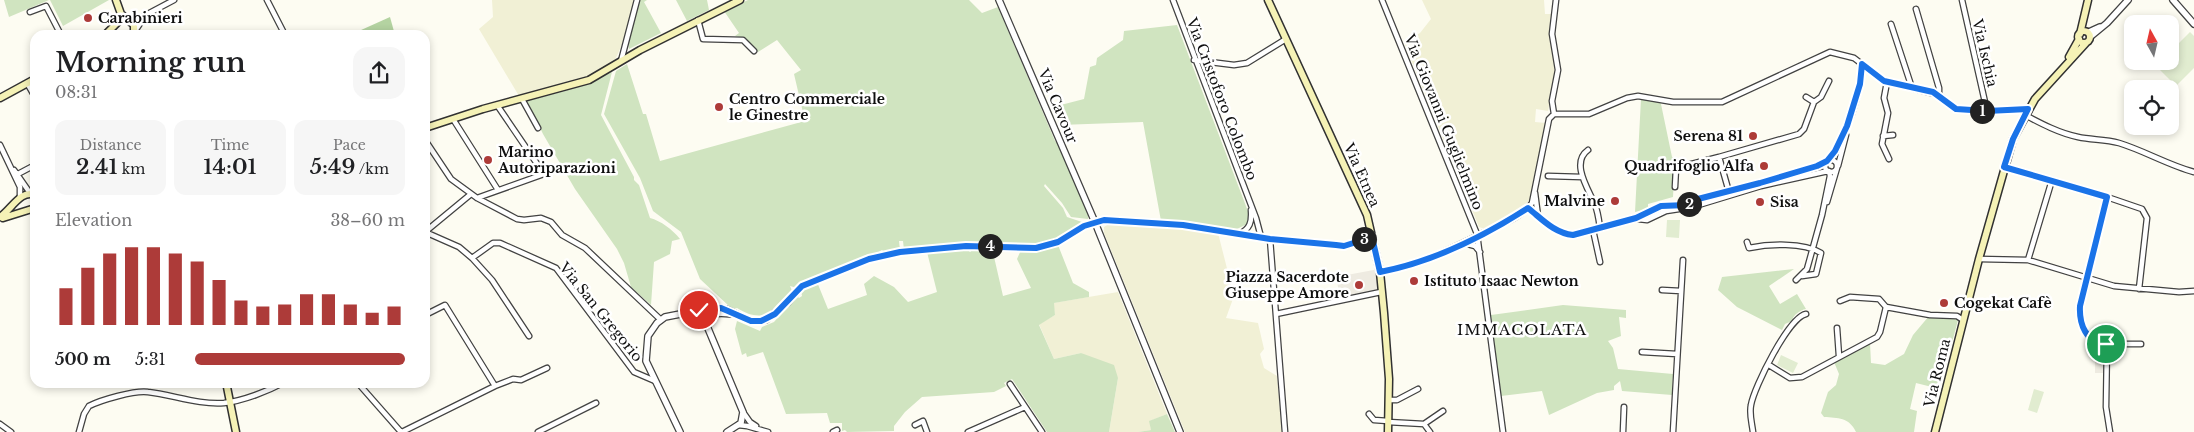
<!DOCTYPE html>
<html lang="en">
<head>
<meta charset="utf-8">
<style>
  body { margin:0; font-family:"Libre Baskerville",serif; background:#f6f6f6; color:#202124; height:100vh; display:flex; flex-direction:column; font-size:19px; white-space:nowrap }
  * { box-sizing:border-box; margin:0 }
  p { font-size:16px; color:#757577 }
  .icon { flex:none; width:28px; height:28px; fill:none; stroke:currentColor; stroke-width:2; stroke-linecap:round; stroke-linejoin:round }
  .map { position:relative; flex:1; overflow:hidden }
  .drawer { position:absolute; left:30px; top:30px; width:400px; height:358px; display:flex; flex-direction:column; background:#fff; border-radius:15px; box-shadow:0 2px 8px #0003 }
  .drawer>* { flex:none }
  .needle { width:32px; rotate:352deg }
  .controls { position:absolute; left:2124px; top:15px; display:grid; gap:10px }
  .controls a { display:grid; place-items:center; width:55px; height:55px; border-radius:10px; background:#fff; box-shadow:0 2px 8px #0003; font-size:25px }
  .pin { position:absolute; display:grid; place-items:center; width:42px; height:42px; color:#fff; margin:-21px; border:2px solid #fff; border-radius:50%; box-shadow:0 1px 5px #0007 }
  .km { position:absolute; width:25px; height:25px; margin:-12px; border-radius:50%; background:#222; color:#fff; font-size:14px; line-height:25px; text-align:center }
  .round { display:grid; place-items:center; flex:none; width:52px; height:52px; border-radius:15px; background:#f6f6f6 }
  .overview { display:flex; align-items:center; justify-content:space-between; height:85px; padding:0 25px }
  h1 { font-size:28px; font-weight:600; line-height:38px }
  .stats { display:grid; grid-template-columns:repeat(3,1fr); gap:8px; height:85px; padding:5px 25px }
  .stats div { display:grid; align-content:center; border-radius:12px; background:#f6f6f6; text-align:center }
  .stats b { font-size:21px; font-weight:600 }
  .stats small { font-size:14px; font-weight:400 }
  .stats p { font-size:14px }
  .chart { height:140px; padding:10px 25px }
  .chart p { display:flex; justify-content:space-between }
  .chart svg { width:100%; height:90px; margin-top:5px; stroke:#ad3b39; stroke-width:6 }
  ul { padding:0 25px; list-style:none; font-size:16px }
  li { display:grid; grid-template-columns:80px 60px 1fr; align-items:center; height:38px }
  li i { height:12px; border-radius:6px; background:#ad3b39 }
  .map>svg:first-child { display:block }
  .farmland { fill:#f1f0d5 }
  .green { fill:#d0e4c0 }
  .forest { fill:#b4d3a1 }
  .pitch { fill:#e1ecd0 }
  .plaza { fill:#eeebe1 }
  .lines { fill:none; stroke-linecap:round; stroke-linejoin:round }
  .minor-casing { stroke:#424242; stroke-width:7 }
  .tertiary-casing { stroke:#424242; stroke-width:8 }
  .secondary-casing { stroke:#313131; stroke-width:9 }
  .minor { stroke:#fff; stroke-width:4.5 }
  .tertiary { stroke:#fff; stroke-width:5.5 }
  .secondary { stroke:#f5f2b6; stroke-width:6 }
  .route-casing { stroke:#fff; stroke-width:10 }
  .route { stroke:#1a73e8; stroke-width:6 }
  .poi-dot { fill:#ad3b39; stroke:#fff; stroke-width:2 }
  .labels { text-anchor:middle; dominant-baseline:central; stroke-width:5; stroke-linejoin:round; paint-order:stroke }
  .poi-label { font-size:14px; font-weight:bold; fill:#0f0f0f; stroke:#fff; text-anchor:start }
  .street-label { font-size:14px; fill:#0f0f0f; stroke:#fff }
  .neighbourhood-label { font-size:15px; letter-spacing:1px; fill:#0f0f0f; stroke:#fff }
</style>
</head>
<body>
<div class="map">
<svg width="2194" height="432" viewBox="0 0 2194 432">
  <rect width="100%" height="100%" fill="#fdfcf2"/>
  <!-- farmland -->
  <path class="farmland" d="M492 0H636L629 29 615 60 610 65 588 77 571 83 569 81 519 96 479 29 493 17Z
    M1422 0H1544L1545 14H1551L1550 29 1556 70 1548 111 1536 109 1535 122 1546 123 1530 199 1524 207 1507 219 1485 229 1479 227 1404 42 1420 33 1431 19Z
    M1112 222 1182 228 1218 233 1234 296 1226 318 1258 323 1264 349 1260 354 1264 368 1277 376 1282 432H1185L1104 233V227Z
    M1118 292 1167 414 1150 421 1151 430 1138 432H1109L1118 378 1081 353 1054 359 1039 324 1055 315 1053 303Z"/>
  <!-- green -->
  <path class="green" d="M4 0H49L9 17Z
    M50 0H109L63 26Z
    M639 0H647L644 2 661 33 629 49 628 43Z
    M676 0H707L709 10 687 21Z
    M748 0H969L982 13 998 7 1055 141 1059 144 1088 214V219L1071 217 1062 203 1045 184 1044 186 1063 208 1067 217 1085 223 1059 239 1035 246 987 243 904 250 903 241H899L900 250 885 253 882 250C857 265 822 269 797 288L790 286 793 293C775 314 761 323 737 308L734 309 730 307 700 279 681 232 653 211 640 178 604 114 616 71 627 64 643 114H646L660 161 805 121 794 74 801 70 777 40 758 52 745 38 735 36 739 33 724 11Z
    M1177 25 1249 214 1247 224 1235 230 1161 221 1143 122 1060 125 1053 107 1084 99 1090 67 1096 65 1097 58 1123 40 1124 31Z
    M612 72 601 115 634 177V180L639 185 650 218C661 221 672 229 680 239L672 241 670 254 654 262 651 305 631 287 624 263 617 249 575 189 543 134 527 101 565 91Z
    M1641 99 1660 102 1661 104 1672 157H1675L1673 197 1648 204V209L1635 212Z
    M1058 245 1073 283 1089 292V297L1054 303 1055 315 1039 325 1054 359 1081 353 1114 365 1118 378 1109 432H1047L1012 379 1004 383 1006 386 994 392 922 397 905 412 894 426V431L847 432 845 430 842 431V423H830L827 413 786 414 763 352 747 357 746 353 742 355 735 329 737 321 760 331 762 327 774 322 797 296 799 298 802 296 801 291 817 282 828 309 867 295 864 284 874 276 894 287 908 302 937 292 927 252 967 249 970 252 974 249 992 248 1003 296 1031 288 1017 259 1021 250H1039Z
    M1794 269 1769 286 1780 304 1797 294 1806 309C1800 310 1793 315 1792 321L1785 324 1782 330 1737 307 1718 290 1722 277Z
    M1563 305 1626 310V318L1619 317 1621 336 1608 341 1613 348 1618 369 1673 374 1672 395 1622 391 1620 381 1614 386V390L1597 393 1549 415 1542 391 1501 396 1491 315Z
    M1929 316 1953 317 1958 320 1944 373 1940 376V389L1916 383 1910 409 1917 411 1914 432H1856C1849 417 1838 418 1824 417L1821 413 1828 392 1836 385 1839 374 1834 362 1870 343 1871 363 1885 365 1904 354 1913 335Z
    M1167 414 1175 432H1138L1151 430 1149 421Z"/>
  <!-- forest -->
  <path class="forest" d="M390 17 395 35H350Z"/>
  <!-- pitch -->
  <path class="pitch" d="M2190 32 2194 36V68L2176 86 2156 66 2161 61H2170V52Z
    M1667 220H1680L1679 238 1666 237Z
    M1781 355 1798 363 1793 373 1777 365Z
    M2034 389 2044 392 2037 413 2028 410Z"/>
  <!-- plaza -->
  <path class="plaza" d="M1379 269 1381 292 1341 301 1336 277Z
    M2095 340 2107 344 2106 373H2095Z"/>
  <g class="lines">
    <defs>
      <path id="minor" d="M267 0 285 35
        M1173 0 1256 218 1261 237
        M1382 0 1477 234 1503 432
        M1962 0 1987 111
        M1916 9 1939 88V95
        M30 12 46 6 61 35
        M128 19 140 18 174 0
        M698 20 703 39 743 40 754 51
        M1891 24 1912 88
        M135 31 141 22 151 14
        M1194 60 1234 65 1247 63 1286 39
        M621 61 637 0
        M1887 82 1884 98 1888 113 1882 144 1889 159
        M27 83 35 97
        M1806 97 1814 102
        M522 99 538 128
        M1814 102 1821 97 1829 81
        M1554 114H1589L1627 98 1638 96 1673 102H1722L1830 52 1854 58 1884 81 1939 95 1956 109 1987 111 2028 109
        M1554 114 1552 101 1558 70 1552 34 1556 0
        M2025 115C2042 124 2059 133 2078 137 2092 140 2105 139 2119 143 2145 151 2168 165 2194 172
        M453 119 498 190
        M1883 136 1893 135
        M425 140 451 179 477 198 517 219 524 220 541 218 551 222 562 235 585 248 661 320
        M0 145 20 187V197
        M1588 150C1570 163 1589 190 1595 205 1598 212 1599 221 1600 228
        M1825 166a6 6 0 1 1 12 0a6 6 0 1 1-12 0Z
        M1829 160C1848 134 1860 96 1862 64
        M1838 166 1846 135
        M2004 167 2107 197 2142 209 2147 218 2139 289
        M14 170 30 193
        M16 175 35 165
        M1548 176 1582 177
        M1675 187 1676 168 1719 157
        M1729 192 1719 157 1799 134 1804 129 1814 102
        M1535 193 1538 216
        M2107 197 2080 306C2079 324 2086 342 2107 344L2106 407 2110 432
        M477 198 544 174 497 105
        M1827 202 1837 168
        M1528 208C1542 219 1555 233 1573 235L1636 218 1661 206 1687 205 1698 199 1760 183 1817 166 1827 161
        M1638 219 1647 220 1666 211 1692 207 1761 186 1828 171
        M1593 230 1600 262
        M425 232 459 247 472 258 493 243H500L556 268 634 372 655 381
        M425 232 471 194
        M1239 234C1250 229 1252 222 1251 210
        M1270 239 1285 432
        M1747 242 1749 248C1769 244 1803 242 1821 253L1816 274 1802 276
        M1464 243 1475 246 1480 252
        M472 258 492 280 529 336
        M1979 259 2028 260 2114 286 2179 292 2194 291
        M2028 260 2052 180
        M1380 272C1418 265 1449 250 1483 233 1500 225 1521 218 1532 203L1549 119 1554 114
        M1796 280 1807 269 1822 215 1830 176 1829 171
        M1662 290 1681 291
        M1840 301 1850 297 1879 299 1886 307
        M1886 307 1930 315 1957 316 1963 320
        M1276 314 1381 292
        M425 315 445 305 495 386
        M1837 328 1839 356
        M2107 344H2141
        M1642 352 1677 354
        M1769 365 1790 378 1802 377 1877 337 1880 332 1886 307
        M357 382 401 432
        M1010 384 1042 432
        M1389 400H1397L1418 389
        M743 412 750 422 756 426
        M1369 414 1374 420 1388 421
        M1388 422 1424 424 1443 411
        M0 424 11 432
        M1424 424 1430 432
        M738 425 747 426 768 432
        M915 425 923 421 927 432
        M79 432 84 414 89 406C101 400 135 390 148 392 173 395 199 405 224 403 243 401 268 391 285 382
        M402 432 495 386 513 379 521 380 547 368
        M538 432 596 403
        M833 432 837 430
        M968 432 1025 407
        M1623 432 1624 407
        M1673 432 1683 260
        M1753 432C1752 423 1749 414 1751 405 1754 387 1789 317 1806 314"/>
      <path id="tertiary" d="M999 0 1094 220 1180 432
        M2173 0 2194 24
        M2089 32 2100 27
        M2090 37 2107 23 2128 0
        M683 315 699 317 707 326 743 412 741 423 727 432
        M707 326C708 310 721 313 733 314
        M680 432 646 361 648 336 657 323 665 317 711 308 726 309 751 321 766 320 787 303 802 286 869 259 900 252 966 246 1036 248 1058 242 1084 226 1104 220 1183 225 1270 239 1335 245 1345 246 1372 237"/>
      <path id="secondary" d="M116 0 121 14 134 25V35
        M1268 0 1367 215 1380 272 1384 313 1389 379 1388 432
        M2078 37a6 6 0 1 1 12 0a6 6 0 1 1-12 0Z
        M2080 34 2088 0
        M105 35 119 21 126 19
        M2069 57 2079 39
        M0 98 35 79
        M425 128 483 109 589 80 640 50 740 0
        M0 217C11 210 21 189 35 195
        M3 218 35 208
        M226 382 236 432
        M1935 432 1979 259 2013 139 2035 99 2086 43"/>
    </defs>
    <!-- minor casing -->
    <use href="#minor" class="minor-casing"/>
    <!-- tertiary casing -->
    <use href="#tertiary" class="tertiary-casing"/>
    <!-- secondary casing -->
    <use href="#secondary" class="secondary-casing"/>
    <!-- minor -->
    <use href="#minor" class="minor"/>
    <!-- tertiary -->
    <use href="#tertiary" class="tertiary"/>
    <!-- secondary -->
    <use href="#secondary" class="secondary"/>
  </g>
  <g class="lines">
    <defs>
      <path id="route" d="M699 310 721 308 751 321H761L775 314 802 286 869 259 900 252 966 246 1036 248 1058 242 1084 226 1104 220 1183 225 1270 239 1336 245 1344 246 1372 237 1380 272C1432 262 1483 237 1528 208 1542 219 1554 233 1573 235L1636 218 1661 206 1687 205 1698 199 1760 183 1817 166 1827 161 1835 151 1847 126 1860 84 1862 64 1884 81 1933 92 1956 109 1987 111 2028 109 2013 139 2004 167 2107 197 2080 306C2079 324 2086 343 2106 344"/>
    </defs>
    <!-- route casing -->
    <use href="#route" class="route-casing"/>
    <!-- route -->
    <use href="#route" class="route"/>
  </g>
  <!-- markers -->
  <g class="poi-dot">
    <circle cx="88" cy="18" r="5"/>
    <circle cx="719" cy="107" r="5"/>
    <circle cx="1753" cy="136" r="5"/>
    <circle cx="488" cy="160" r="5"/>
    <circle cx="1764" cy="166" r="5"/>
    <circle cx="1615" cy="201" r="5"/>
    <circle cx="1760" cy="202" r="5"/>
    <circle cx="1414" cy="281" r="5"/>
    <circle cx="1359" cy="285" r="5"/>
    <circle cx="1944" cy="303" r="5"/>
  </g>
  <g class="labels">
    <!-- poi labels -->
    <g class="poi-label">
      <text x="98" y="18">Carabinieri</text>
      <text x="729" y="99">Centro Commerciale<tspan x="729" dy="16">le Ginestre</tspan></text>
      <text x="1743" y="136" text-anchor="end">Serena 81</text>
      <text x="498" y="152">Marino<tspan x="498" dy="16">Autoriparazioni</tspan></text>
      <text x="1754" y="166" text-anchor="end">Quadrifoglio Alfa</text>
      <text x="1605" y="201" text-anchor="end">Malvine</text>
      <text x="1770" y="202">Sisa</text>
      <text x="1349" y="277" text-anchor="end">Piazza Sacerdote<tspan x="1349" dy="16">Giuseppe Amore</tspan></text>
      <text x="1424" y="281">Istituto Isaac Newton</text>
      <text x="1954" y="303">Cogekat Cafè</text>
    </g>
    <!-- street labels -->
    <g class="street-label">
      <text transform="translate(1985 53) rotate(77)">Via Ischia</text>
      <text transform="translate(1222 99) rotate(69)">Via Cristoforo Colombo</text>
      <text transform="translate(1058 106) rotate(67)">Via Cavour</text>
      <text transform="translate(1444 122) rotate(68)">Via Giovanni Guglielmino</text>
      <text transform="translate(1362 175) rotate(66)">Via Etnea</text>
      <text transform="translate(601 312) rotate(51)">Via San Gregorio</text>
      <text transform="translate(1937 373) rotate(-76)">Via Roma</text>
    </g>
    <!-- neighbourhood labels -->
    <g class="neighbourhood-label">
      <text x="1522" y="329">IMMACOLATA</text>
    </g>
  </g>
</svg>
<div class="controls">
<a><svg class="needle" viewBox="-14 -14 28 28"><path d="M0-13l5 13h-10z" fill="#e53935"/><path d="M0 13l5-13h-10z" fill="#757577"/></svg></a>
<a><svg class="icon" aria-label="locate" viewBox="0 0 24 24"><circle cx="12" cy="12" r="6"/><path d="M12 2v4M12 18v4M2 12h4M18 12h4"/></svg></a>
</div>
<div class="pin" style="left:2106px;top:344px;background:#1e9e55"><svg class="icon" aria-label="arrive" viewBox="0 0 24 24"><path d="M6 21V4h12l-3 4 3 4H6"/></svg></div>
<div class="pin" style="left:699px;top:310px;background:#d93025"><svg class="icon" aria-label="check" viewBox="0 0 24 24"><path d="M5 12l5 5 9-10"/></svg></div>
<b class="km" style="left:1982px;top:111px">1</b>
<b class="km" style="left:1689px;top:204px">2</b>
<b class="km" style="left:1364px;top:239px">3</b>
<b class="km" style="left:990px;top:246px">4</b>
<section class="drawer">
<div class="overview"><div><h1>Morning run</h1><p>08:31</p></div><a class="round"><svg class="icon" aria-label="share" viewBox="0 0 24 24"><path d="M12 15V3M7 8l5-5 5 5M5 13v7h14v-7"/></svg></a></div>
<div class="stats">
<div><p>Distance</p><b>2.41<small> km</small></b></div>
<div><p>Time</p><b>14:01</b></div>
<div><p>Pace</p><b>5:49<small> /km</small></b></div>
</div>
<div class="chart"><p><span>Elevation</span>38–60 m</p>
<svg viewBox="0 0 160 44" preserveAspectRatio="none"><path d="M5 44V26M15 44V16M25 44V9M35 44V6M45 44V6M55 44V9M65 44V13M75 44V22M85 44V32M95 44V35M105 44V34M115 44V29M125 44V29M135 44V34M145 44V38M155 44V35"/></svg>
</div>
<ul>
<li><b>500 m</b>5:31<i style="width:100%"></i></li>
</ul>
</section>
</div>
</body>
</html>
